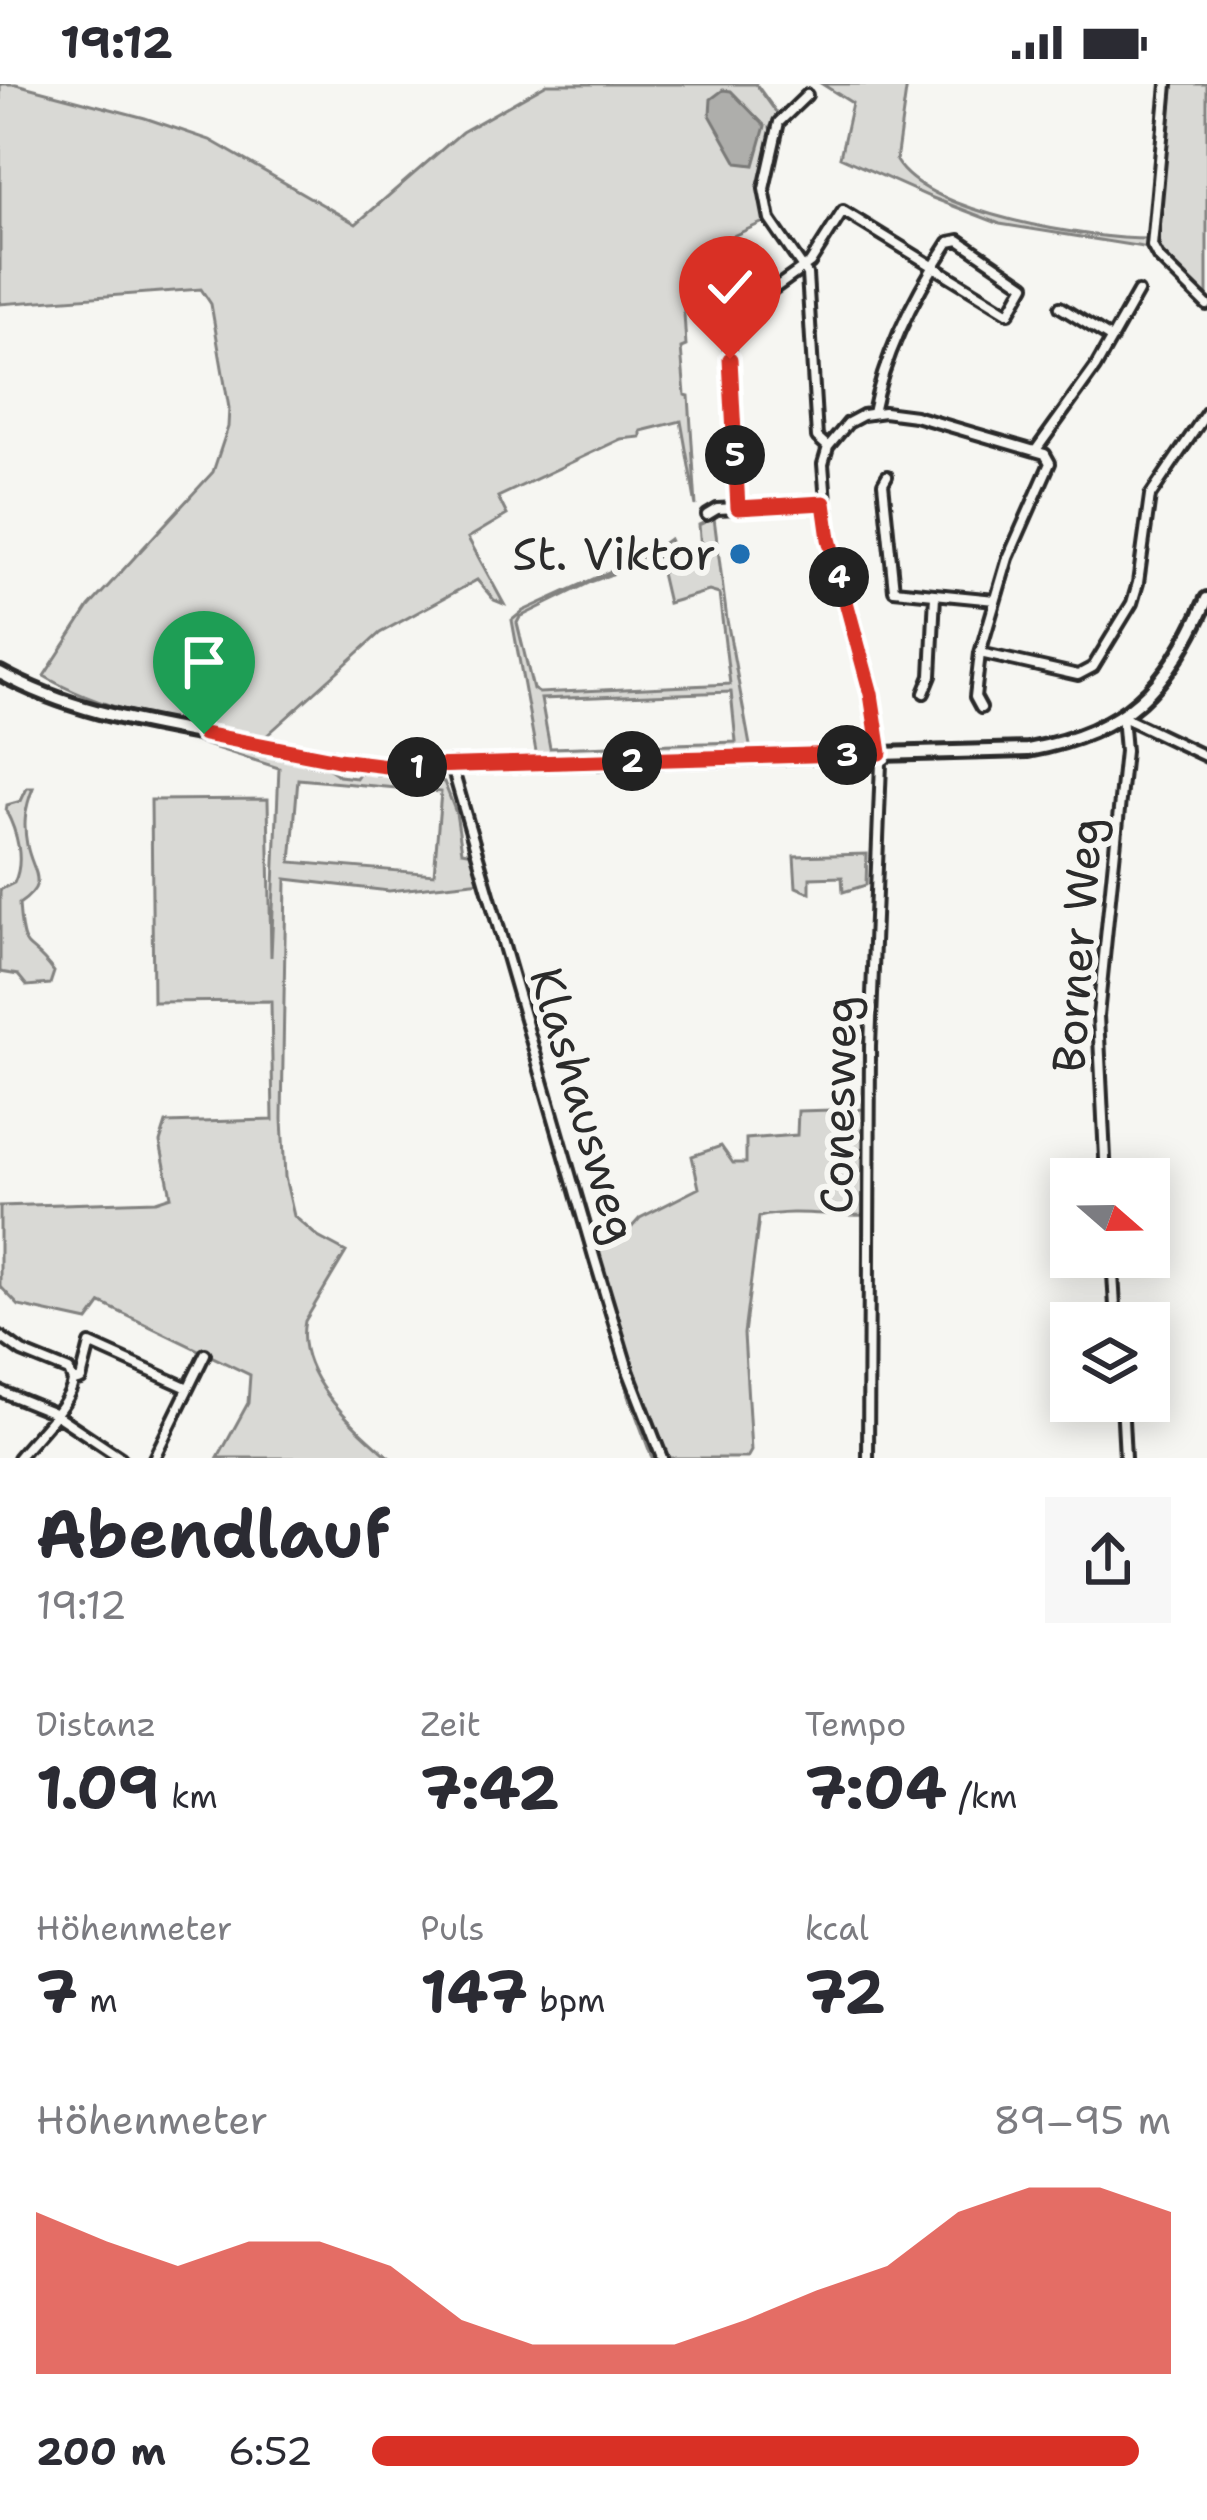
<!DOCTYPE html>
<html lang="de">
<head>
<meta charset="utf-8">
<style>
  body { margin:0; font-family:"Shantell Sans",sans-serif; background:#f7f7f7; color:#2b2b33; height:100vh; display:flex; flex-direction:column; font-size:45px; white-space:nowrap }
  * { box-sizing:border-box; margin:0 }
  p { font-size:39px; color:#7c7c81 }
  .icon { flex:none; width:66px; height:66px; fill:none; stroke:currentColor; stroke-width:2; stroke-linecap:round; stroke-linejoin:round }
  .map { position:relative; height:1374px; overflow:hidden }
  .drawer { display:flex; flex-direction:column; background:#fff; flex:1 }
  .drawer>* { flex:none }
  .needle { width:78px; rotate:110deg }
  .controls { position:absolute; left:1050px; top:1074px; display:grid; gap:24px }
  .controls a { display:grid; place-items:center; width:120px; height:120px; border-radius:0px; background:#fff; box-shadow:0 6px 30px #0003; font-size:60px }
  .pin { position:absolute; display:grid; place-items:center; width:102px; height:102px; color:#fff; margin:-123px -51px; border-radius:50% 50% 50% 0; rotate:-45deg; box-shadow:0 0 12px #0007 }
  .pin .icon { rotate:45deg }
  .km { position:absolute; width:60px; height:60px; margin:-30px; border-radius:50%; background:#222; color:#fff; font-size:33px; line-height:60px; text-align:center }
  .round { display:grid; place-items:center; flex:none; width:126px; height:126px; border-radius:0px; background:#f7f7f7 }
  .head { display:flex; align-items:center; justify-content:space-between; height:204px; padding:0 36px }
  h1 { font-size:66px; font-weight:700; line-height:90px }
  .metrics { display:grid; grid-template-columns:repeat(3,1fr); gap:18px; height:204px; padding:12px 36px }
  .metrics div { display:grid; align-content:center }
  .metrics b { font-size:60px; font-weight:700 }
  .metrics small { font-size:33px; font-weight:400 }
  .metrics p { font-size:33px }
  .chart { height:336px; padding:24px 36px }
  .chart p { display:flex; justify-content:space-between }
  .chart svg { width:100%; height:216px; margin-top:12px; fill:#d93025; opacity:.7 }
  ul { padding:0 36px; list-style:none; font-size:39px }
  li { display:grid; grid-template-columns:192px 144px 1fr; align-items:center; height:90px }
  li i { height:30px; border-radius:15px; background:#d93025 }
  .status { display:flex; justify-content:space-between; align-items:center; height:84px; padding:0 60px; background:#fff; direction:ltr }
  .status svg { height:33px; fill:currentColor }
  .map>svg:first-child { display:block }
  .green { fill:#d9d9d5; stroke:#828280; stroke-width:3; fill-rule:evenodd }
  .water { fill:#aeaeab; stroke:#7a7a78; stroke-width:3 }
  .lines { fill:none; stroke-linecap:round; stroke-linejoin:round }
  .street-casing { stroke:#2b2b2b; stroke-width:16 }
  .secondary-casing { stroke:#2b2b2b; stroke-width:20 }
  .street { stroke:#f6f6f2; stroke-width:8 }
  .secondary { stroke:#f6f6f2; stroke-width:10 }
  .route-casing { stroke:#fff; stroke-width:24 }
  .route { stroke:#d93025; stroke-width:15 }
  .poi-dot { fill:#1f6fb2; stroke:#f6f6f2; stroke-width:4.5 }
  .labels { text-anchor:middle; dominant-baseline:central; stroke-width:12; stroke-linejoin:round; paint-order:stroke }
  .poi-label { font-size:45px; fill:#2b2b2b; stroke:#f6f6f2; text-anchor:end }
  .street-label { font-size:45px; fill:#2b2b2b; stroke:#f6f6f2 }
</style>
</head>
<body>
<div class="status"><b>19:12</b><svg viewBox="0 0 49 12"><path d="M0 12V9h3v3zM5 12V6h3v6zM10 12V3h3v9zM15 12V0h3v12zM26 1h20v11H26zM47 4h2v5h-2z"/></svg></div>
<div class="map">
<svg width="1207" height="1374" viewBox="0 0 1207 1374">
  <rect width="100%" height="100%" fill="#f6f6f2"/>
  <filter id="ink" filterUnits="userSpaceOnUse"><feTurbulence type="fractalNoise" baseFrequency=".00833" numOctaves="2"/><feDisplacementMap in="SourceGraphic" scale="24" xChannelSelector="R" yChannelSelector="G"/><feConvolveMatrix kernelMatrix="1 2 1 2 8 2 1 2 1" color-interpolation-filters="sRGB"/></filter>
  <g filter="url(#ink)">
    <!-- green -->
    <path class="green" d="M0 0H16L145 34 210 56 356 140 462 48 547 0H756L779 32 770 43C776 61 765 87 757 102L761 104 768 136 720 158 683 212 686 262 681 264 685 311 689 312 696 422 681 337 641 347V353L621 355 498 413 507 431 468 454 504 520 494 516 477 496 380 549 264 654C192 641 109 631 44 592L89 523 213 388 228 343 229 324 211 220 201 205 0 220Z
      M822 0H907L896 77C929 131 1090 155 1150 155L1149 164 1000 140 930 113 840 73 852 19Z
      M1169 0H1207V215L1162 170 1155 153Z
      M714 434 727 536 751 667 537 673 512 536 523 527 650 469 669 455 674 467 593 497 520 533 517 539 533 605 539 609 730 600 719 510 709 507 668 519 661 489 701 464 699 441ZM731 608 736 658 550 664 541 615Z
      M197 658C227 658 320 672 339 692L356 694 360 688 444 698 456 729 462 767 474 769 483 797 389 807 286 795 282 1035 285 1093 294 1132 318 1153 346 1168 305 1237C293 1291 355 1343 390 1374H218L248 1319 250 1291 101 1219 88 1237 19 1222 0 1202V1122L156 1117 171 1112 160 1058 166 1039 273 1036 271 917 153 918 151 716 268 715 271 873 279 684ZM298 695 441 708 434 790 291 778Z
      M27 704H33C25 724 23 740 27 761 32 789 51 798 19 820 23 876 27 851 54 888L50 900 27 902 18 891 0 888V806L14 799C25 777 17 748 6 727L7 721 21 717Z
      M867 770 866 801 843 808 842 793 810 794V809L796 803 794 772Z
      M867 1025 866 1131C830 1133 795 1124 759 1133L744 1250 751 1367 747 1374H652L629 1312 591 1159 623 1153 640 1134 699 1104 692 1072 721 1062 733 1079H746V1055L797 1051 798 1027Z"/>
    <!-- water -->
    <path class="water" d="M723 6 731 7 765 42 754 81 737 79 710 31 711 15Z"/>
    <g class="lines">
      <defs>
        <path id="street" d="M1167 0 1152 162 1158 173 1207 221
          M807 11 779 38 764 105 770 136 807 190 817 353 828 363
          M1060 223 1112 255
          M1036 366 1095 284 1138 208
          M887 392 883 399 894 506 995 516
          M824 419 738 424 729 250 737 231 810 179 843 127C898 161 954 195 1009 229L1025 201 959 156 949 158C915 210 885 267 873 329
          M707 431 717 425 738 424
          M924 609 931 592 935 511
          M981 624 975 613 980 569 1078 591 1093 583 1132 519 1138 499 1150 412 1207 328
          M1123 633 1207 673
          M452 683 595 1176 629 1289 662 1374
          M1106 1095 1098 932 1125 667 1122 632
          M1112 1173 1116 1239
          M0 1252 22 1268 69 1287 73 1297
          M0 1307 52 1328 121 1374
          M1122 1317 1125 1374
          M18 1374C34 1354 71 1319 73 1297L81 1295 90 1260 188 1304
          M154 1374 205 1270
          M868 1374 870 962 881 679 871 611 829 455 823 380 828 363 848 339 863 331 884 328 915 332 1045 370 1050 379 1008 474 980 569"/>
        <path id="secondary" d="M0 589C72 629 151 640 231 655 285 666 340 679 395 683L1028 666C1127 647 1167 605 1207 515"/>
      </defs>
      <!-- street casing -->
      <use href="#street" class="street-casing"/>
      <!-- secondary casing -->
      <use href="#secondary" class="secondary-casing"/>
      <!-- street -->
      <use href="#street" class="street"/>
      <!-- secondary -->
      <use href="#secondary" class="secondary"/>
    </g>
  </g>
  <g class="lines" filter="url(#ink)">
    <defs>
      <path id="route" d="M204 650 338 676 395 683 880 669 871 610 829 455 824 419 738 424 730 275"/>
    </defs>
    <!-- route casing -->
    <use href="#route" class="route-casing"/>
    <!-- route -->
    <use href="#route" class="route"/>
  </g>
  <!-- markers -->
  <circle class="poi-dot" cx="740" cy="470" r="12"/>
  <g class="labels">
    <!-- poi labels -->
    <g class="poi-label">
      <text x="716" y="470">St. Viktor</text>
    </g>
    <!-- street labels -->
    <g class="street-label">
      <text transform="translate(1077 861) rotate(-86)">Borner Weg</text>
      <text transform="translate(584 1021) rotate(74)">Klashausweg</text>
      <text transform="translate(838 1021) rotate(-89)">Conesweg</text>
    </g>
  </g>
</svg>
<div class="controls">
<a><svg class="needle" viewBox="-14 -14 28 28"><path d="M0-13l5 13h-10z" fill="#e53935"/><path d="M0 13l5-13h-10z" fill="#7c7c81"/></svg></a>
<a><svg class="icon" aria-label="layers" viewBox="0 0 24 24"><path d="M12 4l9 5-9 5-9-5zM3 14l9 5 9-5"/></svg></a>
</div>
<div class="pin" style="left:204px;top:650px;background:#1e9e55"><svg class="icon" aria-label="arrive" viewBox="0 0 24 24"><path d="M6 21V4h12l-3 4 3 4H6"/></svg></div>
<div class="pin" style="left:730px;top:275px;background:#d93025"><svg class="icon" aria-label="check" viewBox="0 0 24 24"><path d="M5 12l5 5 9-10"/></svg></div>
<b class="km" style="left:417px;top:683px">1</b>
<b class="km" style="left:632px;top:677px">2</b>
<b class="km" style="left:847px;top:671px">3</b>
<b class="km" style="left:839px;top:493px">4</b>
<b class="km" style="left:735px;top:371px">5</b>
</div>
<section class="drawer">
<div class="head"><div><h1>Abendlauf</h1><p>19:12</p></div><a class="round"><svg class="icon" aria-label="share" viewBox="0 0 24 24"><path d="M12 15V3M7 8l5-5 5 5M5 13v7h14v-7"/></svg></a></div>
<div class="metrics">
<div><p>Distanz</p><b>1.09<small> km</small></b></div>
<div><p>Zeit</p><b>7:42</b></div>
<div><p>Tempo</p><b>7:04<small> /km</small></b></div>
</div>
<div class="metrics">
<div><p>Höhenmeter</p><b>7<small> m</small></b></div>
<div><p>Puls</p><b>147<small> bpm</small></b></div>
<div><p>kcal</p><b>72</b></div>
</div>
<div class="chart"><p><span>Höhenmeter</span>89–95 m</p>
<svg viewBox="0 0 160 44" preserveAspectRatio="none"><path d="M0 44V11L10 17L20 22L30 17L40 17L50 22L60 33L70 38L80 38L90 38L100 33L110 27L120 22L130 11L140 6L150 6L160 11V44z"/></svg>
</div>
<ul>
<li><b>200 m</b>6:52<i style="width:96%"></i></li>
</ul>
</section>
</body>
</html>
